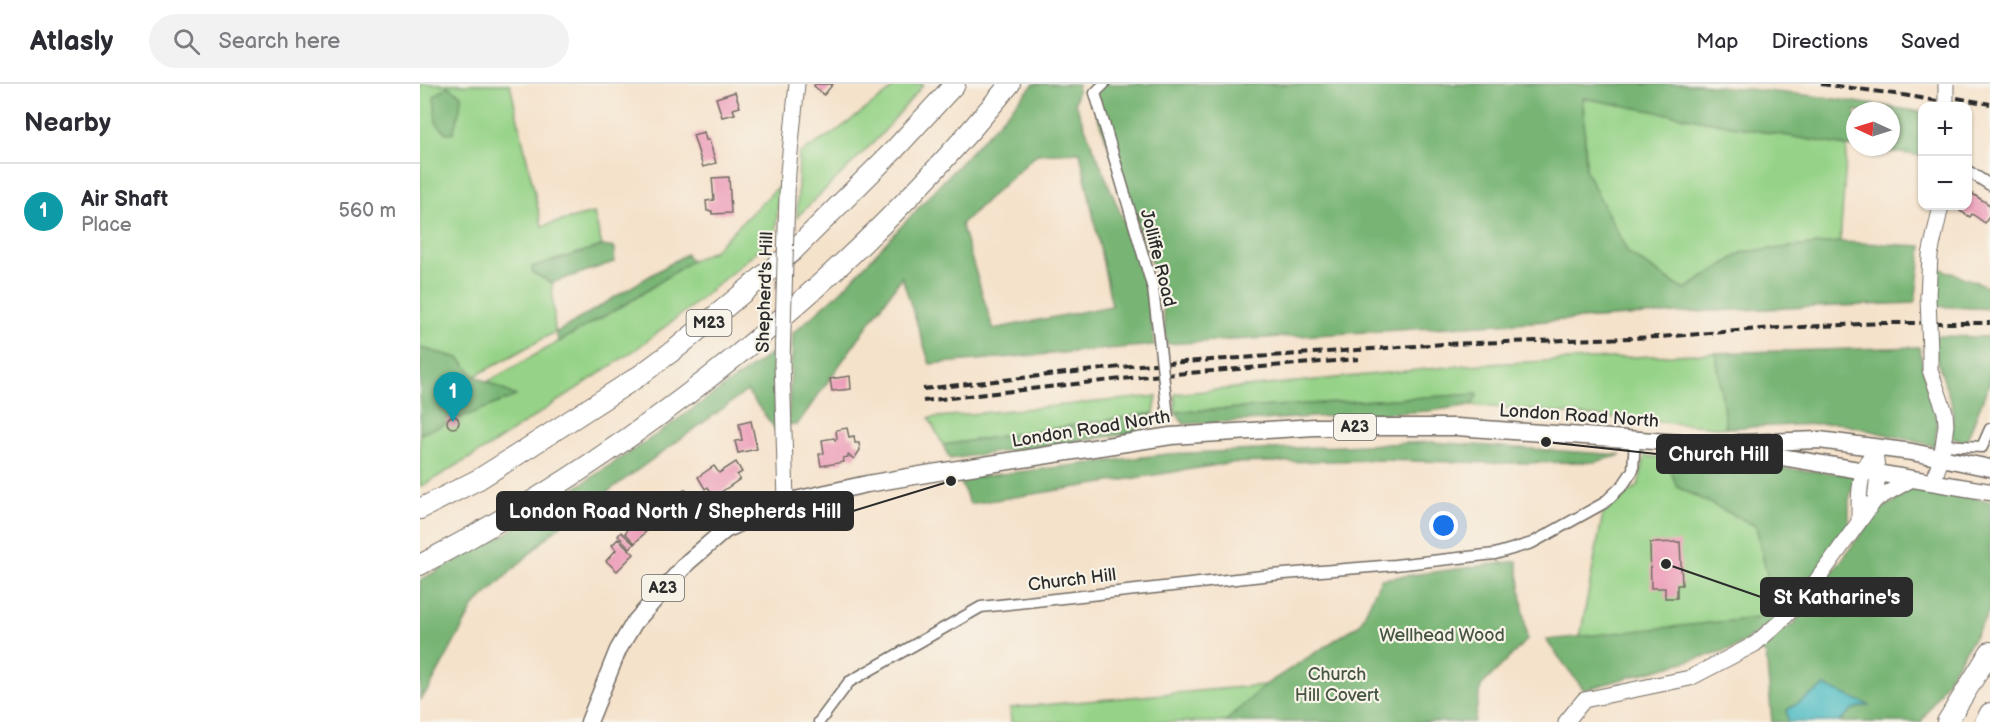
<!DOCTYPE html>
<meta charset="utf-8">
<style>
body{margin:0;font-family:"Balsamiq Sans",sans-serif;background:#f2f2f3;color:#2b2b33}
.controls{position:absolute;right:18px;top:18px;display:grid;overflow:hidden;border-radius:12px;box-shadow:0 2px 4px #0004}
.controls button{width:54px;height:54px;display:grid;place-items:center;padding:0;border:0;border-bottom:2px solid #e1e1e2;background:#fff;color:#2b2b33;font:30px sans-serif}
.compass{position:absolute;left:1426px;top:18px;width:54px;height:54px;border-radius:50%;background:#fff;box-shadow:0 2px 4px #0004;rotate:274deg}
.you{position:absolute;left:1024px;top:442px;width:21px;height:21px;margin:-15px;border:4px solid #fff;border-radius:50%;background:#1a73e8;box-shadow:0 0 0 9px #1a73e833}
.badge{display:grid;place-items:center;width:39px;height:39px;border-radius:50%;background:#d93025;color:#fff;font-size:20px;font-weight:700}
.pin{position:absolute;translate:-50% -50px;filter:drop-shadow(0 2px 3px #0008)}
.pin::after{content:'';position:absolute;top:32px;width:21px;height:18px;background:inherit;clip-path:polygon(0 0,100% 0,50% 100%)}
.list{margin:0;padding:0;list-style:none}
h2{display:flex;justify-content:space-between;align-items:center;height:78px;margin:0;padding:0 24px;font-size:26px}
h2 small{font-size:20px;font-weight:400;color:#7c7c81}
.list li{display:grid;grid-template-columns:39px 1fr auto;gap:18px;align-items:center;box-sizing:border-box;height:96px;padding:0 24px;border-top:2px solid #e1e1e2}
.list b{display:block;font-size:22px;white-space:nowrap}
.list p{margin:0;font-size:20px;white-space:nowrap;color:#7c7c81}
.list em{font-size:20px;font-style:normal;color:#7c7c81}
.icon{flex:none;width:33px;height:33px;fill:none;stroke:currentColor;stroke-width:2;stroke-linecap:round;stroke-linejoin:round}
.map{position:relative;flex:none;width:1570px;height:638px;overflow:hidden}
header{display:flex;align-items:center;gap:36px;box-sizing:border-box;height:84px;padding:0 30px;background:#fff;border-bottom:2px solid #e1e1e2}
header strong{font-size:28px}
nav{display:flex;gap:33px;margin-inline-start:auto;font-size:21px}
.search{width:420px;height:54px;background:#f2f2f3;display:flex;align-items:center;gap:15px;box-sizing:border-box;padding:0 21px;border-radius:33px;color:#7c7c81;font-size:22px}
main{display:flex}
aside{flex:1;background:#fff}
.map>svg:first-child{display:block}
.green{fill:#96d388;stroke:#607f5a;stroke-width:1.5}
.forest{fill:#78b574;stroke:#527050;stroke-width:1.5;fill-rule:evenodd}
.water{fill:#4dbbc3;stroke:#3c7377;stroke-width:1.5}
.building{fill:#ec98b6}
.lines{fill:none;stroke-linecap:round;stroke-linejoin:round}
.street-casing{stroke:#726b63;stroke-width:13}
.secondary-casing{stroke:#726b63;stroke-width:17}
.primary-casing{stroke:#726b63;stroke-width:19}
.highway-casing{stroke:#726b63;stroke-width:22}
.street{stroke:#fff;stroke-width:10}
.secondary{stroke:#fff;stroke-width:15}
.primary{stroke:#fff;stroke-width:16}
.highway{stroke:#fff;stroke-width:20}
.rail{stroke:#2b2b2b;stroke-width:4;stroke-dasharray:9 4.5;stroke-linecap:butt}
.street-bridge-casing{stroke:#726b63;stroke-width:13;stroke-linecap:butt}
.secondary-bridge-casing{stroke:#726b63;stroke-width:17;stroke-linecap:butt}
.street-bridge{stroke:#fff;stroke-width:10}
.secondary-bridge{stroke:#fff;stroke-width:15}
.labels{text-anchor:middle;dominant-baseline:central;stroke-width:4.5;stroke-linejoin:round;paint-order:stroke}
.shield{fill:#f7f3e8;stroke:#686764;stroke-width:1.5}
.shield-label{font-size:16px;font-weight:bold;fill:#2b2b2b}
.street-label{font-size:18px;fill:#2b2b2b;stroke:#f7f3e8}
.park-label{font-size:18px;fill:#465542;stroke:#f7f3e8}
.leader{fill:none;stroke:#2b2b2b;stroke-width:2}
.callout-dot{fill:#2b2b2b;stroke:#f7f3e8;stroke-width:2}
.callout{fill:#2b2b2b;stroke:#2b2b2b;stroke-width:2}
.callout-label{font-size:20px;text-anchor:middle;font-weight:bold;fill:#fff}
</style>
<header>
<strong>Atlasly</strong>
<div class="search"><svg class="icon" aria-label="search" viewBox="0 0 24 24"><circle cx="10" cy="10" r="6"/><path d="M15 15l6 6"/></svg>Search here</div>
<nav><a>Map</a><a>Directions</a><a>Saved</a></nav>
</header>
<main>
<aside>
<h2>Nearby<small></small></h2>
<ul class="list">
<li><span class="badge" style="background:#0f9aa8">1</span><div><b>Air Shaft</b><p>Place</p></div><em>560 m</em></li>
</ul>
</aside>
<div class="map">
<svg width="1570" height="638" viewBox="0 0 1570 638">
<rect width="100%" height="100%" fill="#f7f3e8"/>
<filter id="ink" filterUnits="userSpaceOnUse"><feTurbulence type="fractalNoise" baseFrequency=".0167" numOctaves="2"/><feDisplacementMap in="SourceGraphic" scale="12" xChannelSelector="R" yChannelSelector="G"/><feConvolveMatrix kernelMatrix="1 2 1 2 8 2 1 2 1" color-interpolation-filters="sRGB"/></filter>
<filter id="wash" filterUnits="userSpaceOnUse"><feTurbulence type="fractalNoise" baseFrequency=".008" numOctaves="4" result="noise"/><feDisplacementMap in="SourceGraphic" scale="24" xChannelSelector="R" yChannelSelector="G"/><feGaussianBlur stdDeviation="1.35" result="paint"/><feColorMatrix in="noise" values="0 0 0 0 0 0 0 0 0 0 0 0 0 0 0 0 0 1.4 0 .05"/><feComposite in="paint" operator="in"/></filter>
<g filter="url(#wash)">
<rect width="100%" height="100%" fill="#f5e2cb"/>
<!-- green -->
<path class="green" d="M0 0H90L122 142 174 129 182 162 112 183 113 189 132 199 135 248 55 292 39 274 0 264Z
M474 0H504L460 52 377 133 379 70 415 48 470 7Z
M1163 13 1339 47 1427 62 1420 158 1323 168 1264 206 1208 169 1166 87Z
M360 101 355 152 272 222 215 266 70 362 0 403V350L95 312 67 298 211 217 271 177 293 167Z
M1296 269 1306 344 1052 321 1057 310 755 328V310L1047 281Z
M737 312 734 329 523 361 509 334Z
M1225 372 1246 374 1257 403 1336 442 1357 533 1160 553 1183 429 1218 402Z
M845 601 808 638H591L590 624Z"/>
<!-- forest -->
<path class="forest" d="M614 0H658L655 19 706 143 728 205 734 261 510 280 482 193 377 341 368 340 373 249 421 207ZM660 68 692 222 573 245 541 140 617 70Z
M672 0H1280L1394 12 1502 28V72L1427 62 1339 47 1163 14 1166 87 1208 169 1264 206 1323 168 1420 158 1502 162 1495 219 1291 227 747 260 740 202 673 20 670 3ZM1435 27H1471V63H1435Z
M28 2 41 11 40 25 33 49H26L16 38 14 12Z
M182 162 195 164 194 178 132 199 113 189 112 183Z
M266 170 271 177 211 217 139 258 135 248 139 247Z
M1518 184 1570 203V225L1513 222Z
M1514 252 1570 253V297L1546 358 1532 353 1533 325 1514 266Z
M1499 263 1508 311 1517 335 1515 362 1418 339 1306 344 1296 269Z
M0 264 39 274 55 292 96 312 0 350Z
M352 269 356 346 327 307 136 445 54 522 10 603 0 616V496L86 450 233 353Z
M1058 310 1052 321 1009 327 764 340 755 328Z
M734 329 712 349 530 375 523 361Z
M1011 358 1201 371 1175 378 1076 379 958 376 810 379 550 420 539 395 748 370Z
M1246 374 1435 391 1429 416V439L1366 531 1314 564 1164 606 1126 556 1356 532 1336 442 1257 403Z
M1492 402 1570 417V527L1501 638H1419L1433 625 1448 621 1367 626 1368 638H1352L1346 569 1333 566 1374 540 1459 426 1476 417Z
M1097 477 1107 556 1061 602 1054 638H805L845 601 940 540 961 495Z"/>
<!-- water -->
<path class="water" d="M1405 602 1449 621 1433 625 1419 638H1368L1367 626Z"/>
<g id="blocks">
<!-- building -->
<path class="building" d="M395 0H413L404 11 394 2Z
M315 8 320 23 313 25 315 30 302 33 296 14Z
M284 48 286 56H289L296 79 283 83 273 51Z
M309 93 311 129 292 130V127H287L286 117 294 116 292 94Z
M1551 109 1570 121V130L1565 139 1552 130 1550 133 1540 127 1544 122H1548V116Z
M430 292 431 305 412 307 410 295Z
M27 338a6 6 0 1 1 12 0a6 6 0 1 1-12 0Z
M331 337 337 365 318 369 315 357 322 356 319 340Z
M427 344 429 353 434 352 435 359H439L440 366 434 375 428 371V373L423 374 424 378 401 382 399 370 404 369 402 356 414 354 415 356 417 355 416 346Z
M316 378 322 388 317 391 320 395 294 413 288 403 285 405 278 393 294 382 299 389Z
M265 405 276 417 254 437 243 425Z
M230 423 240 433 215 459 205 449Z
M201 448 214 460 210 464 198 452Z
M198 455 214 470 197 487 186 477 196 466 192 461Z
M1260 458 1262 501H1257V514H1245V504H1231L1230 459Z"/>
</g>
</g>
<g filter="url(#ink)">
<use href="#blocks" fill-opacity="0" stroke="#726b63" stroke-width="1.5"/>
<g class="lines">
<defs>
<path id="street" d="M684 0 675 9 733 205 738 246
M1548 87 1570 101
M1524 361 1562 363 1570 345
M399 638 429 598 561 523 852 491 975 481 1075 470 1112 459 1184 419 1203 401 1213 386 1215 355"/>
<path id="secondary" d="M367 111 368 88 377 0
M1508 213 1510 171 1521 122
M1510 268V286L1525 328 1526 341 1521 375 1513 398
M362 279 366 418
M1455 416 1492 395
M1439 438C1439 417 1438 396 1448 376
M1146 638 1164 616 1270 594 1335 560 1363 535 1389 507 1455 416 1458 390 1454 364"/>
<path id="primary" d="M1318 359 1399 356 1492 368 1570 384
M169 638 198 566 214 539 268 478 305 446 366 418 447 400 512 389 751 352 895 343H1037L1290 361 1570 408"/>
<path id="highway" d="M0 425 59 395 97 371 219 292 258 263 372 168 474 66 535 0
M0 481C226 362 428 197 590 0
M1527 638 1570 568
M1565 638 1570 629"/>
</defs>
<!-- street casing -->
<use href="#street" class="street-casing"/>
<!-- secondary casing -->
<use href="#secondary" class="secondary-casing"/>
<!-- primary casing -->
<use href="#primary" class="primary-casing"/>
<!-- highway casing -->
<use href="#highway" class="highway-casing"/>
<!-- street -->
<use href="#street" class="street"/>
<!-- secondary -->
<use href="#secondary" class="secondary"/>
<!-- primary -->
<use href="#primary" class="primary"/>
<!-- highway -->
<use href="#highway" class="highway"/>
<!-- rail -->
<path class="rail" d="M1401 0 1483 11 1546 22
M1537 14 1570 20
M503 305 719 281 1024 260 1241 253 1340 245 1463 239H1570
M503 317 719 293 939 275"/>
<defs>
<path id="street-bridge" d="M738 246 748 333"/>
<path id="secondary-bridge" d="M1526 22V0
M1508 213 1510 268
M362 279 367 111"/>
</defs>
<!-- street-bridge casing -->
<use href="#street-bridge" class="street-bridge-casing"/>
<!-- secondary-bridge casing -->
<use href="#secondary-bridge" class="secondary-bridge-casing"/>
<!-- street-bridge -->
<use href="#street-bridge" class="street-bridge"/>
<!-- secondary-bridge -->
<use href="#secondary-bridge" class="secondary-bridge"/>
</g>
</g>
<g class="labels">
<!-- shield labels -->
<g class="shield">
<rect x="266.5" y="226" width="45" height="26" rx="4.5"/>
<rect x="914" y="330" width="42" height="26" rx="4.5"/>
<rect x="222" y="491" width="42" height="26" rx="4.5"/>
</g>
<g class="shield-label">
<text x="289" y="239">M23</text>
<text x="935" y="343">A23</text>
<text x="243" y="504">A23</text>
</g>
<!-- street labels -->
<g class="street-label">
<text transform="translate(738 174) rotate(76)">Jolliffe Road</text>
<text transform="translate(345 208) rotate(-88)">Shepherd's Hill</text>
<text transform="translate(1159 332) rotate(4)">London Road North</text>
<text transform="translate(671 345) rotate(-9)">London Road North</text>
<text transform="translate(652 496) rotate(-7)">Church Hill</text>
</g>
<!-- park labels -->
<g class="park-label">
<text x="1022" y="551">Wellhead Wood</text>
<text x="917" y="590">Church<tspan x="917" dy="21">Hill Covert</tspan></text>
</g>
</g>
<!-- callouts -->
<path class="leader" d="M1126 358L1237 370M531 397L433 427M1246 480L1341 513"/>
<g class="callout-dot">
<circle cx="1126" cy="358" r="6"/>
<circle cx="531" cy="397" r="6"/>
<circle cx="1246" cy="480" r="6"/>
</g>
<g class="callout">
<rect x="1237" y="351" width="125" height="38" rx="6"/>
<rect x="77" y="408" width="356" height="38" rx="6"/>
<rect x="1341" y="494" width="151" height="38" rx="6"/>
</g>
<g class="callout-label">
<text x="1299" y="377">Church Hill</text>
<text x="255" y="434">London Road North / Shepherds Hill</text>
<text x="1417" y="520">St Katharine's</text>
</g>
</svg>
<div class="controls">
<button>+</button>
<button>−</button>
</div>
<svg class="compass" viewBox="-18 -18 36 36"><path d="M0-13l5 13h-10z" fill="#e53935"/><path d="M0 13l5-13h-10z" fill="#7c7c81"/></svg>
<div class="you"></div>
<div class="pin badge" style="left:33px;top:338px;background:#0f9aa8">1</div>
</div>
</main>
